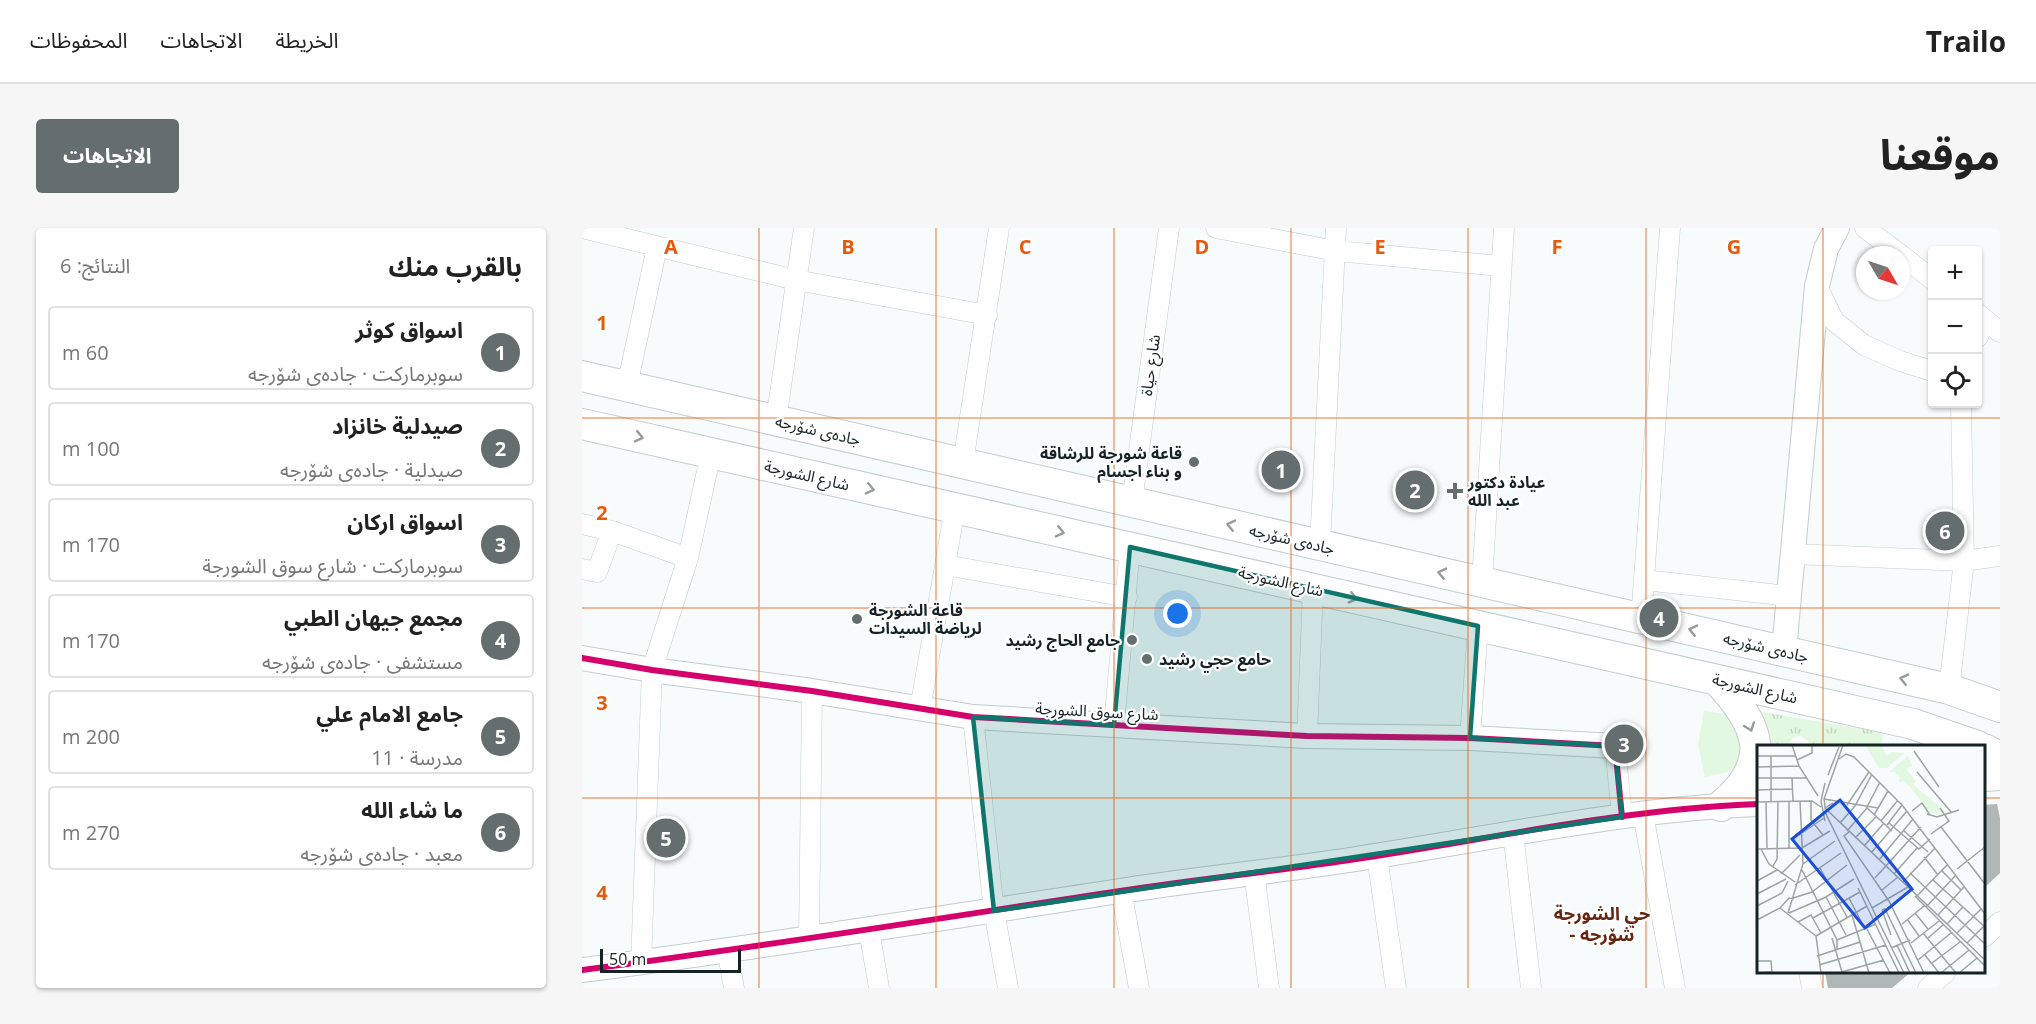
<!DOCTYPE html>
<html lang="ar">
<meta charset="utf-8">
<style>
body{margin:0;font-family:"Open Sans","Noto Sans Arabic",sans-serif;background:#f6f6f6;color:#222;direction:rtl}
.controls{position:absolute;right:18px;top:18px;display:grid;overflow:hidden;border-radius:6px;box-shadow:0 2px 4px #0004}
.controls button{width:54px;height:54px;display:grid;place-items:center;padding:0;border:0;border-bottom:2px solid #e0e0e0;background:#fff;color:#222;font:30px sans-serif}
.compass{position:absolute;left:1274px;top:18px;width:54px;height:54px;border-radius:50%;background:#fff;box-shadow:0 2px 4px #0004;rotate:129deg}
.scale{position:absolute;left:18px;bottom:15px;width:141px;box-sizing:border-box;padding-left:6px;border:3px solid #162223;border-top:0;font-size:16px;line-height:21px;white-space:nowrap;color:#162223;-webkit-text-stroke:4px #fff;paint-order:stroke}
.you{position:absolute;left:596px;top:386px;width:21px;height:21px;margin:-15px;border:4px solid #fff;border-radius:50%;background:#1a73e8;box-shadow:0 0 0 9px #1a73e833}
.badge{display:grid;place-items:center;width:39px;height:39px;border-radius:50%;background:#656e6f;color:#fff;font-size:20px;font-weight:700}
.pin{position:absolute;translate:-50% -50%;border:3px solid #fff;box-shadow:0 2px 6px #0006}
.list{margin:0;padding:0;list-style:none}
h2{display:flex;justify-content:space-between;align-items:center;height:78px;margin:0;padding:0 24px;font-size:26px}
h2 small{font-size:20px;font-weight:400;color:#767676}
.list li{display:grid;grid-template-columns:39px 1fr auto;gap:18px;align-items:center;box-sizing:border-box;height:84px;margin:0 12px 12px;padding:0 12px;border:2px solid #e0e0e0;border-radius:6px}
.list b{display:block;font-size:22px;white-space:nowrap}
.list p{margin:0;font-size:20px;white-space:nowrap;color:#767676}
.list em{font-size:20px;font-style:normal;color:#767676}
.icon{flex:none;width:33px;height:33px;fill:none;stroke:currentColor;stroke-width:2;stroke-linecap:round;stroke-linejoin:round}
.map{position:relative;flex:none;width:1418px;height:760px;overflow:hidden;direction:ltr;border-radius:6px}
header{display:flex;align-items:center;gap:36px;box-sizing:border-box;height:84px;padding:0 30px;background:#fff;border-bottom:2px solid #e0e0e0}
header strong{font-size:28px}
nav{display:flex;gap:33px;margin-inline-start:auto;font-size:21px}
.intro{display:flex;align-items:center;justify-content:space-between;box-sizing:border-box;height:144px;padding:0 36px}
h1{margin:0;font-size:42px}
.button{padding:15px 27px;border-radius:6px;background:#656e6f;color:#fff;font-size:21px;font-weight:700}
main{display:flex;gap:36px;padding:0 36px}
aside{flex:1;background:#fff;border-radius:6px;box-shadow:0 2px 4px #0004}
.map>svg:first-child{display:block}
.green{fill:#e3f8e0}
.park{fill:url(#park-tufts)}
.building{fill:#b1b7b6}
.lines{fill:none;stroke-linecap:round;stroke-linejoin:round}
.minor-casing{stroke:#c4cccd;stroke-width:21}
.tertiary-casing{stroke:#c4cccd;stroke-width:26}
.primary-casing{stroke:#c4cccd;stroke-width:32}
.minor{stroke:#fefeff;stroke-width:20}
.tertiary{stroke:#fefeff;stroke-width:24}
.primary{stroke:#fefeff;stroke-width:30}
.cycleway-casing{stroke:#fff;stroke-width:10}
.cycleway{stroke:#d6006c;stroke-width:6}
.oneway{stroke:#969b9c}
.marked{fill:#0f766e;fill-opacity:0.2;stroke:#0f766e;stroke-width:4.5;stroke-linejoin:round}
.grid{fill:none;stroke:#e8590c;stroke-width:1.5;stroke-opacity:0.55}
.poi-dot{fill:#656e6f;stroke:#fff;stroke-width:2}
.labels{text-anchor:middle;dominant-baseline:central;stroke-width:4.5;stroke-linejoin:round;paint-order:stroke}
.street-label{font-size:16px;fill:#162223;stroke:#fff}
.poi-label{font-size:16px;font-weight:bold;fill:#162223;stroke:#fff;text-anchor:start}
.neighbourhood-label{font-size:18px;font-weight:bold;fill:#662510;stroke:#fff}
.inset-road{fill:none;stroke:#9da4a5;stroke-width:1.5}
.view{fill:#1d4ed8;fill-opacity:0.15;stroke:#1d4ed8;stroke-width:3}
.inset-edge{fill:none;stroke:#162223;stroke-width:3}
.grid-label{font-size:20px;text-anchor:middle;font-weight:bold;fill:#e8590c;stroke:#fff;stroke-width:4.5;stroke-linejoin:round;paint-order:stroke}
</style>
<header>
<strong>Trailo</strong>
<nav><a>الخريطة</a><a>الاتجاهات</a><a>المحفوظات</a></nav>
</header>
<div class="intro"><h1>موقعنا</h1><a class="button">الاتجاهات</a></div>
<main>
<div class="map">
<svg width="1418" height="760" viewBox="0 0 1418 760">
<defs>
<pattern id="park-tufts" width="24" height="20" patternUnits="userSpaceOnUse" patternTransform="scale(1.5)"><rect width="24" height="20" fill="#e3f8e0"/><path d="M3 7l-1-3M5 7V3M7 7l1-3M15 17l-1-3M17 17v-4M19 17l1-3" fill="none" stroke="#c2d4c0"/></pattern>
</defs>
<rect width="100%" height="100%" fill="#f7fbfc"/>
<!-- green -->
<path class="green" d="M1122 483 1151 487 1163 516C1152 545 1152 543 1123 549L1116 517Z"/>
<!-- park -->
<path class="park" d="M1180 484 1299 504 1301 506 1299 518H1227L1226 513 1219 508 1210 510 1206 518H1189L1188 507 1178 487Z"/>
<!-- building -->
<path class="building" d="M1415 576 1418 590V645L1401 661V577Z
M1243 744H1329L1310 760H1246Z"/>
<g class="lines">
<defs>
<path id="minor" d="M0 0 214 52 405 87
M634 0 754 23 919 38
M1283 0 1319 27
M1319 27 1350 51
M1235 58 1252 93 1282 117 1318 133 1350 143
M1396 86 1418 104
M1396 109 1403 92
M45 158 75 19
M194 193 222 0
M381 235 417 0
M550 274 587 0
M0 296 30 303 106 330
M738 317 754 0
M1211 326 1382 333 1418 328
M363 337 545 369
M0 341 15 344 30 303
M1062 352 1207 368
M900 354 922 0
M1059 391 1088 0
M1367 461 1382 333 1379 176
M338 481 373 280
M391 489 412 683 426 760
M532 497 548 319
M725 508 731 361
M888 510 896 398
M1033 518 1040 589
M1061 586 1093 760
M931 605 949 760
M795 628 814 760
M672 644 687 760
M539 662 557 760
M287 702 297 760
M1402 709 1418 694
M227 711 230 463
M145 721 152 760
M59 735 70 442 106 330 129 225
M1227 744 1230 760
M1346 760 1364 744"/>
<path id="tertiary" d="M1202 423 1235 58 1244 21 1255 0
M0 430 70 442 230 463 391 489 725 508 888 510 1033 518
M1402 551 1418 550
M0 742C180 719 359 690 538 663 616 651 696 643 774 631 908 611 1041 581 1176 576"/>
<path id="primary" d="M0 148 1367 461 1418 479
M0 196 1331 496 1395 518
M1135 452C1177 497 1193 533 1139 578
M1402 521 1418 529"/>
</defs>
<!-- minor casing -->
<use href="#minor" class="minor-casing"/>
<!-- tertiary casing -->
<use href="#tertiary" class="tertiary-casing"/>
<!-- primary casing -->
<use href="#primary" class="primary-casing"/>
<!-- minor -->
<use href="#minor" class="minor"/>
<!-- tertiary -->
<use href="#tertiary" class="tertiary"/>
<!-- primary -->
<use href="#primary" class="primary"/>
<defs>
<path id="cycleway" d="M0 430 70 442 230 463 391 489 725 508 888 510 1033 518 1040 589
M0 742C180 719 359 690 538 663 616 651 696 643 774 631 908 611 1041 581 1176 576"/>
</defs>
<!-- cycleway casing -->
<use href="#cycleway" class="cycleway-casing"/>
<!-- cycleway -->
<use href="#cycleway" class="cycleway"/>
</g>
<!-- one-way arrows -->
<defs><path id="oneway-chevron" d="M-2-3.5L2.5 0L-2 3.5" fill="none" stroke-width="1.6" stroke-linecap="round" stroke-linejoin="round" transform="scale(1.5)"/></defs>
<g class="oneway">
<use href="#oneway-chevron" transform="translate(57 209) rotate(13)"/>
<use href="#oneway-chevron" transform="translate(288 261) rotate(13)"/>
<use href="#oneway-chevron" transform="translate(649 297) rotate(-167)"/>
<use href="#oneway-chevron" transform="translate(478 304) rotate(13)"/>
<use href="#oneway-chevron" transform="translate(860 345) rotate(-167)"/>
<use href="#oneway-chevron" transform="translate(771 370) rotate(13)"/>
<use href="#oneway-chevron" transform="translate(1111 402) rotate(-167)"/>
<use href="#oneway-chevron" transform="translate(1322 451) rotate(-167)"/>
<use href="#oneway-chevron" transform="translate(1168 499) rotate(70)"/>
</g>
<!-- marked area -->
<path class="marked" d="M548 319 896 398 888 510 1033 518 1040 589 412 683 391 489 532 497Z"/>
<!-- grid -->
<path class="grid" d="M177 0V760M354 0V760M532 0V760M709 0V760M886 0V760M1064 0V760M1241 0V518M0 190H1418M0 380H1418M0 570H1176M1402 570H1418M1241 744V760"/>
<!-- markers -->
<g class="poi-dot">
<circle cx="612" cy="234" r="6"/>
<path d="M870 254h6v6h6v6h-6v6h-6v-6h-6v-6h6z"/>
<circle cx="275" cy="391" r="6"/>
<circle cx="550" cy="412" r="6"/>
<circle cx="565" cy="431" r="6"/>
</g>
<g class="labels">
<!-- street labels -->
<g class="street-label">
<text transform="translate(568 137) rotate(-82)">شارع حياة</text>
<text transform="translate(236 202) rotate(13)">جادەی شۆرجە</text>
<text transform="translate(225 247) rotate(13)">شارع الشورجة</text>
<text transform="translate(710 311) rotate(13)">جادەی شۆرجە</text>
<text transform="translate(699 353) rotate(13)">شارع الشورجة</text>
<text transform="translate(1184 419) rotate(13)">جادەی شۆرجە</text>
<text transform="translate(1173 460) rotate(13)">شارع الشورجة</text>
<text transform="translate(515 483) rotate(3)">شارع سوق الشورجة</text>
</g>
<!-- poi labels -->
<g class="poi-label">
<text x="600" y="225" text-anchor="end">قاعة شورجة للرشاقة<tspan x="600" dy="18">و بناء اجسام</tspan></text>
<text x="886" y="254">عيادة دكتور<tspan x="886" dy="18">عبد الله</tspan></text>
<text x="287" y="382">قاعة الشورجة<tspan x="287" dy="18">لرياضة السيدات</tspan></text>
<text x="538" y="412" text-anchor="end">جامع الحاج رشيد</text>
<text x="577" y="431">حامع حجي رشيد</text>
</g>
<!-- neighbourhood labels -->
<g class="neighbourhood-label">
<text x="1020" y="685">حي الشورجة<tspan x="1020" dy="21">- شۆرجە</tspan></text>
</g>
</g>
<!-- overview -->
<g transform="translate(1175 517)">
<rect width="228" height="228" fill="#f7fbfc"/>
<path d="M108 0H128L125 3 130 11 135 7 147 8 130 23H122ZM151 11 155 21 149 24 159 36 156 40 181 60 185 69 172 67 154 43 147 36 142 37 143 32 137 27H132Z" fill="#e3f8e0"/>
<path class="inset-road" d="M35 0 42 21 61 51M86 0 67 54 69 69 147 228M157 6 182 42M0 11H38M82 14 89 9 97 12 145 60 228 169M40 15 55 8V0M0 22 42 21M160 27 195 68M71 30 82 2M0 33H49M35 33 36 56M0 45 36 44M67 54 121 63M14 56V11M32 56V104M54 56V75L66 90M0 57 55 56 64 62M9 57 10 104M76 58 68 63 228 215M90 60 112 27M109 62 135 86M110 62 123 37M155 66 165 58 173 70M170 69 180 72 202 65M117 70 131 46M68 76 64 56 68 38M124 76 141 55M83 78 98 61 115 29M132 78 162 104 173 94M130 80 145 60M184 82 228 139M90 86 110 63M147 86 171 107M92 87 87 91 132 156 167 228M174 89 192 76 183 63M42 90 67 73M98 93 119 72M107 101 127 78M0 104 45 103 73 86M4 104 12 119 38 137M114 108 150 66M167 112 181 130M122 115 156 74M46 119 78 96M16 121 20 114 21 56M63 123 90 172M200 124 228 102M45 125 80 195V204M185 126 204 145M153 128 228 199M24 129 43 110M137 129 160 103M118 133 164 82M176 135 228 182M0 136 20 125M146 137 178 103M38 140 84 108M101 143 142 228M125 145 141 132M0 149 29 134M158 151 228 221M69 152 89 190M159 152 191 119M36 153 55 147 90 120M92 153 108 184M0 161 25 148 31 136M169 162 199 130M23 163 59 191M115 163 151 142M125 165 128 164 159 228M125 165 134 190M31 168 46 119 43 56M32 168 69 152 97 134M158 168 171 184M95 170 112 228M181 170 207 142M56 173 103 147M150 174 162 191M0 175 23 163 32 153 37 154M41 177 54 170 64 188M145 179 167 161M190 179 206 162M110 184 133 228M166 188 199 228M200 188 224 164M59 191 110 161M59 191 64 228M75 193 85 227M171 193 186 180M80 195 119 179M154 198 182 176M210 198 227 181M140 200 153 228M134 203 153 195M168 210 182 228M60 211 103 197M161 215 194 188M0 216H14L15 227 4 228M175 218 203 197M62 220 129 200M81 228 127 215M184 228 212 205M202 228 220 213"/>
<path class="view" d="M83 55 155 144 108 183 35 94Z"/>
<rect width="228" height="228" class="inset-edge"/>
</g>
<g class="grid-label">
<text x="89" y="26">A</text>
<text x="266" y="26">B</text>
<text x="443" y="26">C</text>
<text x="620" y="26">D</text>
<text x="798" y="26">E</text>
<text x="975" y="26">F</text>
<text x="1152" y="26">G</text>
<text x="20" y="102">1</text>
<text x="20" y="292">2</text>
<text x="20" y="482">3</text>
<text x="20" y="672">4</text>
</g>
</svg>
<div class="controls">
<button>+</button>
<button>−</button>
<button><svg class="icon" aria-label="locate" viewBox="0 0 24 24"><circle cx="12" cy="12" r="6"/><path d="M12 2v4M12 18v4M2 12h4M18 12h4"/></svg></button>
</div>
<svg class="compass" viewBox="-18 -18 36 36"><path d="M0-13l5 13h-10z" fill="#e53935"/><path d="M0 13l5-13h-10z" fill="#767676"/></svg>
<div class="scale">50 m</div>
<div class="you"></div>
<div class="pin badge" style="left:699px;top:242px">1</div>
<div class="pin badge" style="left:833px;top:262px">2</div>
<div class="pin badge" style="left:1042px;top:516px">3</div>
<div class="pin badge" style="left:1077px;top:390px">4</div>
<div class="pin badge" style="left:84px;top:610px">5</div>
<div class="pin badge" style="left:1363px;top:303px">6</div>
</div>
<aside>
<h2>بالقرب منك<small>النتائج: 6</small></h2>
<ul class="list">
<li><span class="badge">1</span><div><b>اسواق كوثر</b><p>سوبرماركت · جادەی شۆرجە</p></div><em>60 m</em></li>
<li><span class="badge">2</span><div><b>صيدلية خانزاد</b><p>صيدلية · جادەی شۆرجە</p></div><em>100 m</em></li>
<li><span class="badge">3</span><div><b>اسواق اركان</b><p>سوبرماركت · شارع سوق الشورجة</p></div><em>170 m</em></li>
<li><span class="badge">4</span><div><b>مجمع جيهان الطبي</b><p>مستشفى · جادەی شۆرجە</p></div><em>170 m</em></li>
<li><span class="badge">5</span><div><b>جامع الامام علي</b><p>مدرسة · 11</p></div><em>200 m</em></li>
<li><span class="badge">6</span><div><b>ما شاء الله</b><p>معبد · جادەی شۆرجە</p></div><em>270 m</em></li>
</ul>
</aside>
</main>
